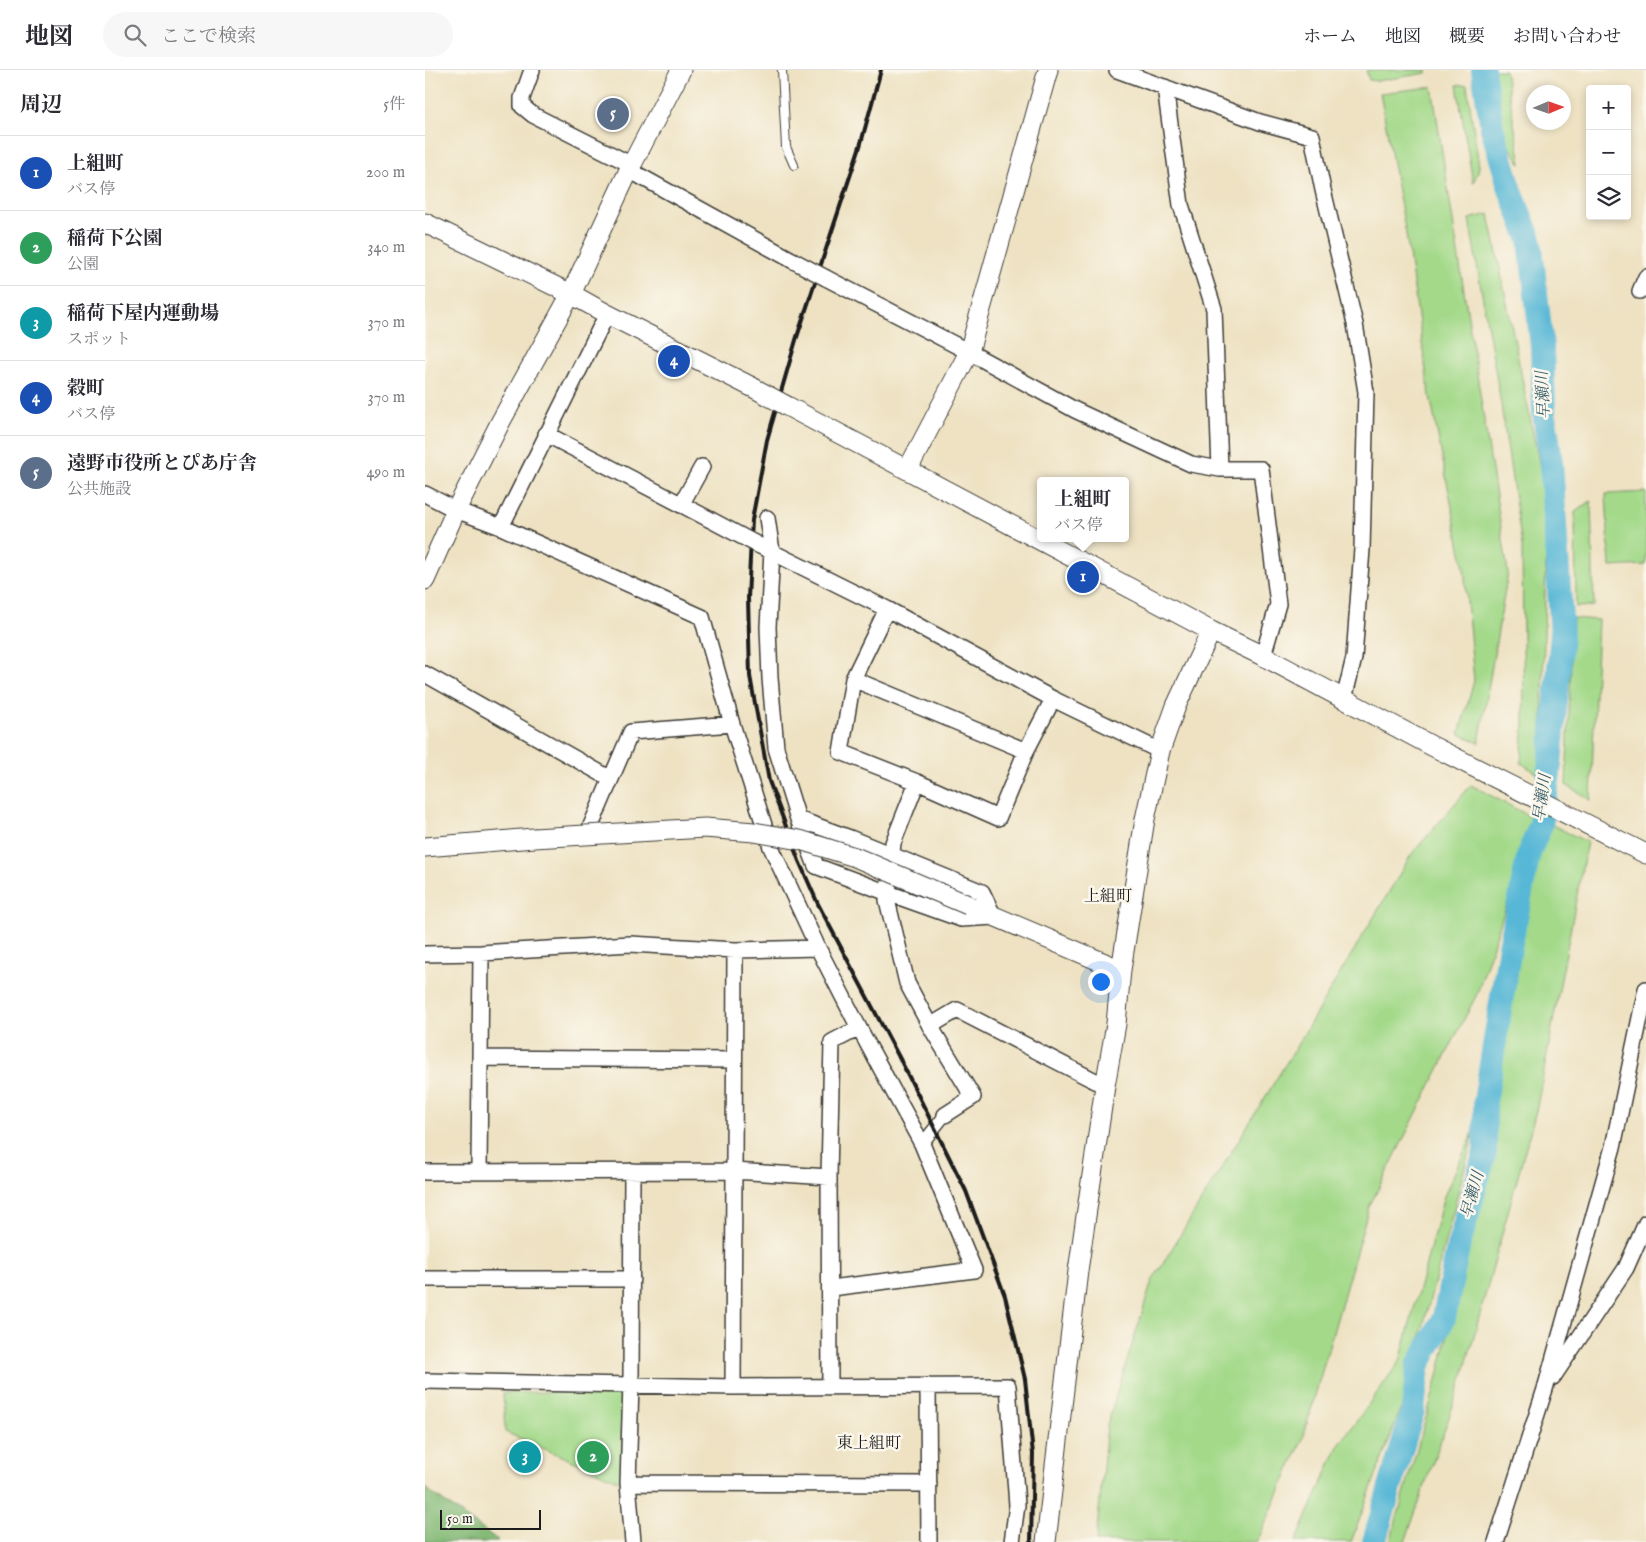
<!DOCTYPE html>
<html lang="ja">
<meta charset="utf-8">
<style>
body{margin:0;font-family:"IM FELL English","Noto Serif JP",serif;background:#f7f7f7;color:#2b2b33}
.controls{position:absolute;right:15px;top:15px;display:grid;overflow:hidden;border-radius:5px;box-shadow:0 2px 8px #0003}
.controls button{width:45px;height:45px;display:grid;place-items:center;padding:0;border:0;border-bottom:1px solid #e1e1e2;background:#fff;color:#2b2b33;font:25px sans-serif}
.compass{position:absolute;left:1101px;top:15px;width:45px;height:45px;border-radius:50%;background:#fff;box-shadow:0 2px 8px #0003;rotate:88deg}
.scale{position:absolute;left:15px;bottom:12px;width:101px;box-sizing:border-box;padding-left:5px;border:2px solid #1c1c1c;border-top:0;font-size:14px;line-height:18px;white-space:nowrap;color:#1c1c1c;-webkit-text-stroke:4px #fbf7ec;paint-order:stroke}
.you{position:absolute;left:675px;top:911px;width:18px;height:18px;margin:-12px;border:4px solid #fff;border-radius:50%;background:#1a73e8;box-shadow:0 0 0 8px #1a73e833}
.badge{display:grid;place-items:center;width:32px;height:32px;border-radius:50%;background:#d1495b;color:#fff;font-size:16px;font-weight:700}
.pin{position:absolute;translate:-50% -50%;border:2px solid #fff;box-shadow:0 1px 5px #0006}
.popup{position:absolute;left:612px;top:407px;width:92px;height:65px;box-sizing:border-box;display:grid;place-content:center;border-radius:5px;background:#fff;filter:drop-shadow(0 1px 4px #0005);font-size:16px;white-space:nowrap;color:#7c7c81}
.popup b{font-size:19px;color:#2b2b33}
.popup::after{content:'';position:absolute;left:50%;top:100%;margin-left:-10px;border:10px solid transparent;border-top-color:#fff}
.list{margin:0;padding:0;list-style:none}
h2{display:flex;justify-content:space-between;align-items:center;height:65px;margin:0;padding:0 20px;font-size:21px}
h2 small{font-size:16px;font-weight:400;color:#7c7c81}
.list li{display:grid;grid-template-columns:32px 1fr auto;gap:15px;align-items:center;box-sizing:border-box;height:75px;padding:0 20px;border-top:1px solid #e1e1e2}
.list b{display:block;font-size:19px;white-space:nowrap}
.list p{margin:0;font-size:16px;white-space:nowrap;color:#7c7c81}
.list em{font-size:16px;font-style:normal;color:#7c7c81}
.icon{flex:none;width:28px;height:28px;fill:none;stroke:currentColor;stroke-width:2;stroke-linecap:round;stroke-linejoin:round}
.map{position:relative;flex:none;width:1221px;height:1472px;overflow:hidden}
header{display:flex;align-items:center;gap:30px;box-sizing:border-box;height:70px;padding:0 25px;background:#fff;border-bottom:1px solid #e1e1e2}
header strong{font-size:24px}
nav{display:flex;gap:28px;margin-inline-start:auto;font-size:18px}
.search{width:350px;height:45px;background:#f7f7f7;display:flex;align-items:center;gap:12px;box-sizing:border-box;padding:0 18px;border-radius:28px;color:#7c7c81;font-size:19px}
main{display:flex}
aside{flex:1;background:#fff}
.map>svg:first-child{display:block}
.green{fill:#a3d989;stroke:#607a52}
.forest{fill:#82b975;stroke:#4f6a48}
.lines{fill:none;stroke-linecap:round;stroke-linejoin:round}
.river{stroke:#57b7d6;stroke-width:24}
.service-casing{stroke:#3c3a35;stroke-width:10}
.pedestrian-casing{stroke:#3c3a35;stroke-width:14}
.minor-casing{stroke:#3c3a35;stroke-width:18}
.tertiary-casing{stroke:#3c3a35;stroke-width:21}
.service{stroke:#fff;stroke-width:8}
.pedestrian{stroke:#fff;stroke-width:11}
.minor{stroke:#fff;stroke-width:15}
.tertiary{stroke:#fff;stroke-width:19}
.rail{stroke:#1c1c1c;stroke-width:4}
.minor-bridge-casing{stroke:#3c3a35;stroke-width:18;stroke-linecap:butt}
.tertiary-bridge-casing{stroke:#3c3a35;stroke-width:21;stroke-linecap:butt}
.minor-bridge{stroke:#fff;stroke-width:15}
.tertiary-bridge{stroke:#fff;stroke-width:19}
.labels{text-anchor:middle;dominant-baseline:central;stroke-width:5;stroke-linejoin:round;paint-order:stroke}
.water-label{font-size:16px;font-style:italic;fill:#345a66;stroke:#fbf7ec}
.neighbourhood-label{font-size:16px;fill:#1c1c1c;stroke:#fbf7ec}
</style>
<header>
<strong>地図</strong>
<div class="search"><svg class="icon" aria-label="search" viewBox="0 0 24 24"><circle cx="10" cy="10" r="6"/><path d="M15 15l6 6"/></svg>ここで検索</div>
<nav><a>ホーム</a><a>地図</a><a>概要</a><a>お問い合わせ</a></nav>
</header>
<main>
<aside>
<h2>周辺<small>5件</small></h2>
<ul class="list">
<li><span class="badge" style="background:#1a4fb4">1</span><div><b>上組町</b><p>バス停</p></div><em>200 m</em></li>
<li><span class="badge" style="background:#2e9e5b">2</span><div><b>稲荷下公園</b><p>公園</p></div><em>340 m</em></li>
<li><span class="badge" style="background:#0f9aa8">3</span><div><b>稲荷下屋内運動場</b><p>スポット</p></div><em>370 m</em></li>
<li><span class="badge" style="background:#1a4fb4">4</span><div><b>穀町</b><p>バス停</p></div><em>370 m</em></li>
<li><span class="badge" style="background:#5c6f8a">5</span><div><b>遠野市役所とぴあ庁舎</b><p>公共施設</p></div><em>490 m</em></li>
</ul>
</aside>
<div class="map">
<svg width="1221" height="1472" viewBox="0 0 1221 1472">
<rect width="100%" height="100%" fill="#fbf7ec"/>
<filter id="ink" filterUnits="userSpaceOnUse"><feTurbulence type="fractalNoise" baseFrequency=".02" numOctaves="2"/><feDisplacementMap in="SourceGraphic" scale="10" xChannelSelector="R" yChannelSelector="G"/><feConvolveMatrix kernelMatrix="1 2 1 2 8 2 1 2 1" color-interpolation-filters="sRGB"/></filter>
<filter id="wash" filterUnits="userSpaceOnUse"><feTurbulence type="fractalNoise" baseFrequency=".0096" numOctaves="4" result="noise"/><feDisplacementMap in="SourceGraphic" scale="20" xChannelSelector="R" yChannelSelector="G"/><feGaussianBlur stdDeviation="1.12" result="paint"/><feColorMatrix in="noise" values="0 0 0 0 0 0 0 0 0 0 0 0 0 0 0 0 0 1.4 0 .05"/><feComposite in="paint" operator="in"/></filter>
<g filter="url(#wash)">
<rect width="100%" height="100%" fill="#eee2c3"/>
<!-- green -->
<path class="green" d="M941 0H1002V3L952 11 944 10Z
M1066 0H1080L1096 94 1079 68 1072 51Z
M1032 15H1042L1054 96 1053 102 1048 113Z
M1007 17 1083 502 1054 673 1034 664 1049 611 1039 498 1004 321 981 164 955 23Z
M1064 144 1122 432 1116 706 1096 693 1099 651 1097 476 1075 328 1044 149Z
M1221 422V495L1185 497 1181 424Z
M1166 431 1169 536 1151 537 1150 442Z
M1148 548 1173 550 1166 730 1141 715Z
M1046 715 1110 749 1052 924 944 1137 877 1371 832 1472H671L682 1355 727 1211 868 982 986 785Z
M1121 752 1162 772 1112 1037 1036 1313 980 1472H965L1012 1310 1037 1205 1064 1082 1091 879Z
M1050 1058 978 1333 926 1472H871L912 1378 975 1291 1019 1126Z
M199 1320 197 1412 80 1362 78 1323Z"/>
<!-- forest -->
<path class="forest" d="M0 1418 70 1468 73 1472H0Z"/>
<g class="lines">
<!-- river -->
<path class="river" d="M949 1472 988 1340 993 1296 1019 1248 1033 1178 1060 1082V1032L1085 877 1104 783 1116 754 1124 704 1137 565 1126 392 1119 342 1117 277 1105 170 1086 122 1067 58 1058 0"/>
</g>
</g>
<g filter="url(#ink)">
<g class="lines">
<defs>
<path id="service" d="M357 0 361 77 369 95"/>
<path id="pedestrian" d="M497 1074 520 1045"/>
<path id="minor" d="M107 0 97 28V36L108 45 207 95
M692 0 835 52 887 66 898 120 930 254 941 322 937 479 929 588 919 629
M740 17 756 135 789 239 795 399
M204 100 367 190
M401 208 544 282 650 340 766 394 795 399H836L853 534 838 586
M1215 221 1221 207
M121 364 284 449
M0 424 31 440 76 457 277 547 307 654 346 777 393 878 434 958 497 1074 549 1200 406 1218
M256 435 277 397
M342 448 347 481 343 557 345 608 351 678 373 749
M76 457 182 244
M333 475 462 539 628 629 735 681
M462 539 428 609 416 682 492 712 573 748 601 681 628 629
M0 604 186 709
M428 609 601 681
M492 712 468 773 462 830 482 913 505 956
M162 765 206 662 307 654
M568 845 557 822 425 768 373 749 391 796 463 823 536 849 569 847
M0 884 56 883 205 874 310 880 393 878
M56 988 309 990
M520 1045 548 1027 505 956 532 940 680 1016
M54 1101 56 883
M207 1101 206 1314 203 1413 208 1472
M0 1102 308 1101 404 1107
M0 1209H207
M1128 1307 1201 1198 1221 1153
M0 1311 308 1317 583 1316 592 1435 587 1472
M503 1316 504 1472
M308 1317 310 880
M405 1317 404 1107 407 972 434 958
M203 1413 504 1414
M1071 1472 1120 1319 1188 1077 1221 919"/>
<path id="tertiary" d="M0 153 146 224 182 244 327 317
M362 336 786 561 838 586 1007 676 1221 784
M483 399 544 282 623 0
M0 510 31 440 76 351 146 224 204 100 256 0
M0 777 109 768
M543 835 696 900
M621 1472 653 1201 680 1016 691 954 696 900 720 749 735 681 751 636 786 561"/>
</defs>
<!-- service casing -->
<use href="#service" class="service-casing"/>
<!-- pedestrian casing -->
<use href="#pedestrian" class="pedestrian-casing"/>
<!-- minor casing -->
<use href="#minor" class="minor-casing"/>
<!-- tertiary casing -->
<use href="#tertiary" class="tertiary-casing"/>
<!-- service -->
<use href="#service" class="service"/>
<!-- pedestrian -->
<use href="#pedestrian" class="pedestrian"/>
<!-- minor -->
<use href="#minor" class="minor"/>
<!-- tertiary -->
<use href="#tertiary" class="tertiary"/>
<!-- rail -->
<path class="rail" d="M456 0 436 73 371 270 342 370 327 450 323 528 325 606 344 711 374 791 393 834 476 991 541 1121 580 1226 600 1309 608 1384 606 1472"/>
<defs>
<path id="minor-bridge" d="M367 190 401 208
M284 449 333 475"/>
<path id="tertiary-bridge" d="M327 317 362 336
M109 768 280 758 329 762 375 770 430 787 543 835"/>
</defs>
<!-- minor-bridge casing -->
<use href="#minor-bridge" class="minor-bridge-casing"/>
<!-- tertiary-bridge casing -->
<use href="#tertiary-bridge" class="tertiary-bridge-casing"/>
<!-- minor-bridge -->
<use href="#minor-bridge" class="minor-bridge"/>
<!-- tertiary-bridge -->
<use href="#tertiary-bridge" class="tertiary-bridge"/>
</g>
</g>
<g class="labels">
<!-- water labels -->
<g class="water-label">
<text transform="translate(1119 325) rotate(-93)">早瀬川</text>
<text transform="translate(1118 728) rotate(-82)">早瀬川</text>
<text transform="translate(1048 1125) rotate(-74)">早瀬川</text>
</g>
<!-- neighbourhood labels -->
<g class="neighbourhood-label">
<text x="683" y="827">上組町</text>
<text x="444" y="1374">東上組町</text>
</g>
</g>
</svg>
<div class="controls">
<button>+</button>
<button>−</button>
<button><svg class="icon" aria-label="layers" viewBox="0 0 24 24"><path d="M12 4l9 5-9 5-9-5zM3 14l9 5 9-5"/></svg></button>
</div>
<svg class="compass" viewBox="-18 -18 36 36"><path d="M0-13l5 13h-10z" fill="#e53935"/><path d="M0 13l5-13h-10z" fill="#7c7c81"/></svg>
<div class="scale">50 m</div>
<div class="you"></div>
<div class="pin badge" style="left:658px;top:507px;background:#1a4fb4">1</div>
<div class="popup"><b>上組町</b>バス停</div>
<div class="pin badge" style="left:168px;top:1387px;background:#2e9e5b">2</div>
<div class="pin badge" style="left:100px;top:1387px;background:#0f9aa8">3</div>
<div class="pin badge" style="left:249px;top:291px;background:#1a4fb4">4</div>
<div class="pin badge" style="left:188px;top:44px;background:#5c6f8a">5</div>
</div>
</main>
